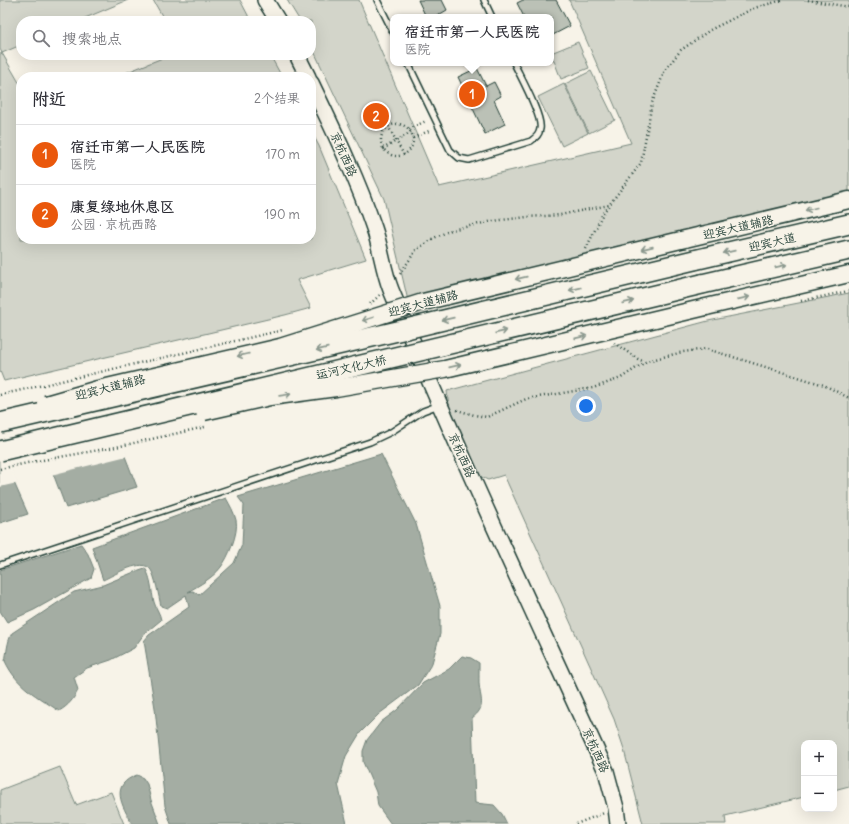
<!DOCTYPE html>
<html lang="zh">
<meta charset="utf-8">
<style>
body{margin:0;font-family:Delius,"LXGW WenKai TC",sans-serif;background:#f2f2f3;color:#2b2b33}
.controls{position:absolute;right:12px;bottom:12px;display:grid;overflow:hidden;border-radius:8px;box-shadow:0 4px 16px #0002}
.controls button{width:36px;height:36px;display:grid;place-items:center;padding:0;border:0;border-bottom:1px solid #e1e1e2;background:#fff;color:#2b2b33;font:20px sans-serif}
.you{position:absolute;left:586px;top:406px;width:14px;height:14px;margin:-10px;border:3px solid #fff;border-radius:50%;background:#1a73e8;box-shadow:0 0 0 6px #1a73e833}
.badge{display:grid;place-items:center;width:26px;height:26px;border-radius:50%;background:#ea580c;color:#fff;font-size:13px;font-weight:700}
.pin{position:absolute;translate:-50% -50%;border:2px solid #fff;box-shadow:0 1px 4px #0006}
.popup{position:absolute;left:390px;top:14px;width:164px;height:52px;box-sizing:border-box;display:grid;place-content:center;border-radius:8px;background:#fff;filter:drop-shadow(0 1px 3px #0005);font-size:13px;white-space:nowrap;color:#7c7c81}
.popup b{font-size:15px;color:#2b2b33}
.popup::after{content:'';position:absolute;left:50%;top:100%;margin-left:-8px;border:8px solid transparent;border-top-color:#fff}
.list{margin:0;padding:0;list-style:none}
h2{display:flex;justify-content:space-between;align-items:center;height:52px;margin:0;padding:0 16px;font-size:17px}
h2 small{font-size:13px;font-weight:400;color:#7c7c81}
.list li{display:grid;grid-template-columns:26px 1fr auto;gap:12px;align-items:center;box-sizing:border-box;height:60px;padding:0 16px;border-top:1px solid #e1e1e2}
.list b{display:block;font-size:15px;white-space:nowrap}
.list p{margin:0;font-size:13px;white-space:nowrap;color:#7c7c81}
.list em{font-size:13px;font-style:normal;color:#7c7c81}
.icon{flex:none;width:22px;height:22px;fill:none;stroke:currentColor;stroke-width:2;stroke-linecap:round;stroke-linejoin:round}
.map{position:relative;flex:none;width:849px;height:824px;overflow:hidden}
.search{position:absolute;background:#fff;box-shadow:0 4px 16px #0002;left:16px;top:16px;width:300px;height:44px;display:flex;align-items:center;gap:10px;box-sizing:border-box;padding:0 14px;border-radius:16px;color:#7c7c81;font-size:15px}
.panel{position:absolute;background:#fff;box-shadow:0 4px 16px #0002;left:16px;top:72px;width:300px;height:172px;border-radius:16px}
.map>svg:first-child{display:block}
.green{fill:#d3d5ca;stroke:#79897f}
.water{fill:#a4ada3;stroke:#6f8077}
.pier{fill:#f7f3e8}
.building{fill:#bbc1b6;stroke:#1f3d34}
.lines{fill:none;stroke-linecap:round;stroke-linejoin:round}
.lane-casing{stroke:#1f3d34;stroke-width:8}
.secondary-casing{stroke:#1f3d34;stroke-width:18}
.primary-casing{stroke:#1f3d34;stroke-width:19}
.highway-casing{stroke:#1f3d34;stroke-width:22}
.path{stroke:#1f3d34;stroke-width:2.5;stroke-dasharray:1 3;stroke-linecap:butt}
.lane{stroke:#f7f3e8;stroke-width:5}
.secondary{stroke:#f7f3e8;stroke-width:15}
.primary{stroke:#f7f3e8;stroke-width:16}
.highway{stroke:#f7f3e8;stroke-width:19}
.primary-bridge-casing{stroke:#1f3d34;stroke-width:19;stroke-linecap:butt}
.highway-bridge-casing{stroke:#1f3d34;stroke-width:22;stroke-linecap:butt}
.path-bridge{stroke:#1f3d34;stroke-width:2.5;stroke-dasharray:1 3;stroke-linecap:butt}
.primary-bridge{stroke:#f7f3e8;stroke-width:16}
.highway-bridge{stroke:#f7f3e8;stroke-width:19}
.oneway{stroke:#8b988e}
.labels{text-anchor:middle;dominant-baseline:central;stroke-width:3;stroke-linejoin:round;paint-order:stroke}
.street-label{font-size:12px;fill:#1f3d34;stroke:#f7f3e8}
</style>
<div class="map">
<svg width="849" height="824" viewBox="0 0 849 824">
<rect width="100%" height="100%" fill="#f7f3e8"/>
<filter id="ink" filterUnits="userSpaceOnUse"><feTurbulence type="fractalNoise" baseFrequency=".025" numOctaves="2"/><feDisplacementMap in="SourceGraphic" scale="8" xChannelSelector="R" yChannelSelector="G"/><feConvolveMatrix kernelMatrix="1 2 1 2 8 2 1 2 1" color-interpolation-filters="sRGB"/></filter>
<g filter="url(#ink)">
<!-- green -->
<path class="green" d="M0 0H128L78 21H21V45L2 53 21 86V239H311V131L319 146 366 259 297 280 311 308 285 315 4 381 0 371V54L2 53 0 49Z
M153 0H240L251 21H165Z
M287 0H359L439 187 631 143 569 0H849V203L409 305 384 199 311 45V21H300Z
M578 42 589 68 561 79 551 53Z
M170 55H270L282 77H115Z
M591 71 615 120 589 133 565 84Z
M564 84 588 133 562 146 538 97Z
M849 293V786L834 790V743H804V797L725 816 726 824H643L623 746 614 719 504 475 488 480 479 476C467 449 449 420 447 391L708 321Z
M60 767 76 805 111 792 124 824H0V790Z"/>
<!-- water -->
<path class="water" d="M34 423 123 451 137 487 66 508Z
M0 451 28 514 0 523Z
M381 454 416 524 440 606V634L432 663 418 685 379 714 360 733 346 756 338 784 347 824H171L165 806 155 708 144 641 149 635 189 607 186 595 167 608 161 606C159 597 155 576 151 570 143 557 114 575 103 580L92 547 226 498C230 505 234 512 236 520 239 533 228 558 221 567 213 578 199 585 188 592L193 591 199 595 234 563 242 545 244 505 238 497Z
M81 544 88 554 94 569 91 578 34 610 7 622 0 611V570Z
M145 568C152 579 151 591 154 602 156 609 160 613 161 620L144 634 134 648 111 660 87 668 74 677 78 690C74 699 68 706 59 711 37 696 17 687 5 661 7 652 7 642 12 633L74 592 103 585 139 570Z
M462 656 471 658 479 663C479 670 479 677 479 683 480 699 487 707 472 718L475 803 494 805 502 814 507 824H391L378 806 376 792 363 762V751L367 740 381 722 397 710 423 683 449 669Z
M137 775 143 778 147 784 151 800 160 824H132C122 805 109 785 137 775Z"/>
<!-- pier -->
<path class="pier" d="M113 408 127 456 51 475 32 424 33 421Z
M0 449 2 450 17 483 0 487Z"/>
<!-- building -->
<path class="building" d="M418 0H442L447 10 435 17H426Z
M523 0H556L570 26 551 36V17H524L517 3Z
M477 68 486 86 494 82 501 96 494 100 505 124 485 134 458 77Z"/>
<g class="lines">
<defs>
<path id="lane" d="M377 0 393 32
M484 0 492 17
M408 63 450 150 459 158 469 160 531 141C536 137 539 135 540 129 543 117 520 76 514 63
M0 565 370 442 391 432 423 411 439 405"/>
<path id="secondary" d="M265 0 278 21
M297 55 308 77
M311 83C334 131 357 178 374 228 381 248 383 270 391 290 458 452 533 611 606 771L616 808 618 824"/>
<path id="primary" d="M685 239 849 200
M706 307 849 274"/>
<path id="highway" d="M694 260 849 224
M702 284 849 250"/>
</defs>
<!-- lane casing -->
<use href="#lane" class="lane-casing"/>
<!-- secondary casing -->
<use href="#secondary" class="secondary-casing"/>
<!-- primary casing -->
<use href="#primary" class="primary-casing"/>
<!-- highway casing -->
<use href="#highway" class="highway-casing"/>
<!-- path -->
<path class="path" d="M808 0 849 7
M381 140a16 16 0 1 1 32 0a16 16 0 1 1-32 0Z
M388 126 404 155
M409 129 426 121
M413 138 431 130
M383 149 411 132
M586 249 603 213 641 163 652 103 665 70 681 50 710 30 754 8 783 0
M400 274 416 250 432 239 451 230 493 221 527 217 560 215 609 205
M801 301 849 291
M370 304 380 295
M614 343 638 359 645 362
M0 395 283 330
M457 410 474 415 487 417 526 399 593 388 621 378 647 361 683 352 707 349 824 385 849 398
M576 824 604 813"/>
<!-- lane -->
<use href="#lane" class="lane"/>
<!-- secondary -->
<use href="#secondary" class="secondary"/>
<!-- primary -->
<use href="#primary" class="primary"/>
<!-- highway -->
<use href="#highway" class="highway"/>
<defs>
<path id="primary-bridge" d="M46 404 98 389 280 347 423 302 685 239
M204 412 270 397 336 388 445 369 706 307"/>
<path id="highway-bridge" d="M0 423 402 330 694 260
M0 451 702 284"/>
</defs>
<!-- primary-bridge casing -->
<use href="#primary-bridge" class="primary-bridge-casing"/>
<!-- highway-bridge casing -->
<use href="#highway-bridge" class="highway-bridge-casing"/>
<!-- path-bridge -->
<path class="path-bridge" d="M0 469 32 462 116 447 205 427"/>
<!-- primary-bridge -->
<use href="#primary-bridge" class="primary-bridge"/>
<!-- highway-bridge -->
<use href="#highway-bridge" class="highway-bridge"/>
</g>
<!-- one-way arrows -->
<defs><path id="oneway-shaft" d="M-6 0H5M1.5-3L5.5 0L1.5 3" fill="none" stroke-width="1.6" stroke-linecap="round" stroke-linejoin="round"/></defs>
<g class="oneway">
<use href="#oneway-shaft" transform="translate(811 209) rotate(166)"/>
<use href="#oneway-shaft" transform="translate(647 248) rotate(167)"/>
<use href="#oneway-shaft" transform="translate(729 252) rotate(167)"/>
<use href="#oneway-shaft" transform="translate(781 266) rotate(-13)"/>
<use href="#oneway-shaft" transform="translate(521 278) rotate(167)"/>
<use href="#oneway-shaft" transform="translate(575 289) rotate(167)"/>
<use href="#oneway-shaft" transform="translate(744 298) rotate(-13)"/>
<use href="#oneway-shaft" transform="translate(628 302) rotate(-13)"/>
<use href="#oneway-shaft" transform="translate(368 319) rotate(163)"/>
<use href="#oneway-shaft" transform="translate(448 319) rotate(167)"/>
<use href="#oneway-shaft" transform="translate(501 332) rotate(-13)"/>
<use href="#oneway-shaft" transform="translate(581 337) rotate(-13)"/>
<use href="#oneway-shaft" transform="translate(322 349) rotate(167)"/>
<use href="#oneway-shaft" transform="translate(243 355) rotate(167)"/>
<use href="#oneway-shaft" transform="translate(455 366) rotate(-13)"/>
<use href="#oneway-shaft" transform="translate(285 395) rotate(-8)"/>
</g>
</g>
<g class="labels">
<!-- street labels -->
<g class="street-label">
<text transform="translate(344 154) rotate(66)">京杭西路</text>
<text transform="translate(738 227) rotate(-13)">迎宾大道辅路</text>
<text transform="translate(772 242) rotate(-13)">迎宾大道</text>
<text transform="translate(423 303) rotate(-15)">迎宾大道辅路</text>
<text transform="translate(351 367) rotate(-13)">运河文化大桥</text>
<text transform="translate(110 387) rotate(-14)">迎宾大道辅路</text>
<text transform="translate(462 455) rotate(66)">京杭西路</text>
<text transform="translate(596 750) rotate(66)">京杭西路</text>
</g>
</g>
</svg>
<div class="controls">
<button>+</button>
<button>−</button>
</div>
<div class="you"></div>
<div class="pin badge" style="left:472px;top:94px">1</div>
<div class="popup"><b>宿迁市第一人民医院</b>医院</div>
<div class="pin badge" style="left:376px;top:116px">2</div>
<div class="search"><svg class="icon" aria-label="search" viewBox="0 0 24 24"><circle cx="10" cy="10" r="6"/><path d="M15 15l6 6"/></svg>搜索地点</div>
<section class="panel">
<h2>附近<small>2个结果</small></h2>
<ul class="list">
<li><span class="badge">1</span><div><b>宿迁市第一人民医院</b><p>医院</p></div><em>170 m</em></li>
<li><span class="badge">2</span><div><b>康复绿地休息区</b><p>公园 · 京杭西路</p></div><em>190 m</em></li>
</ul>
</section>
</div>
